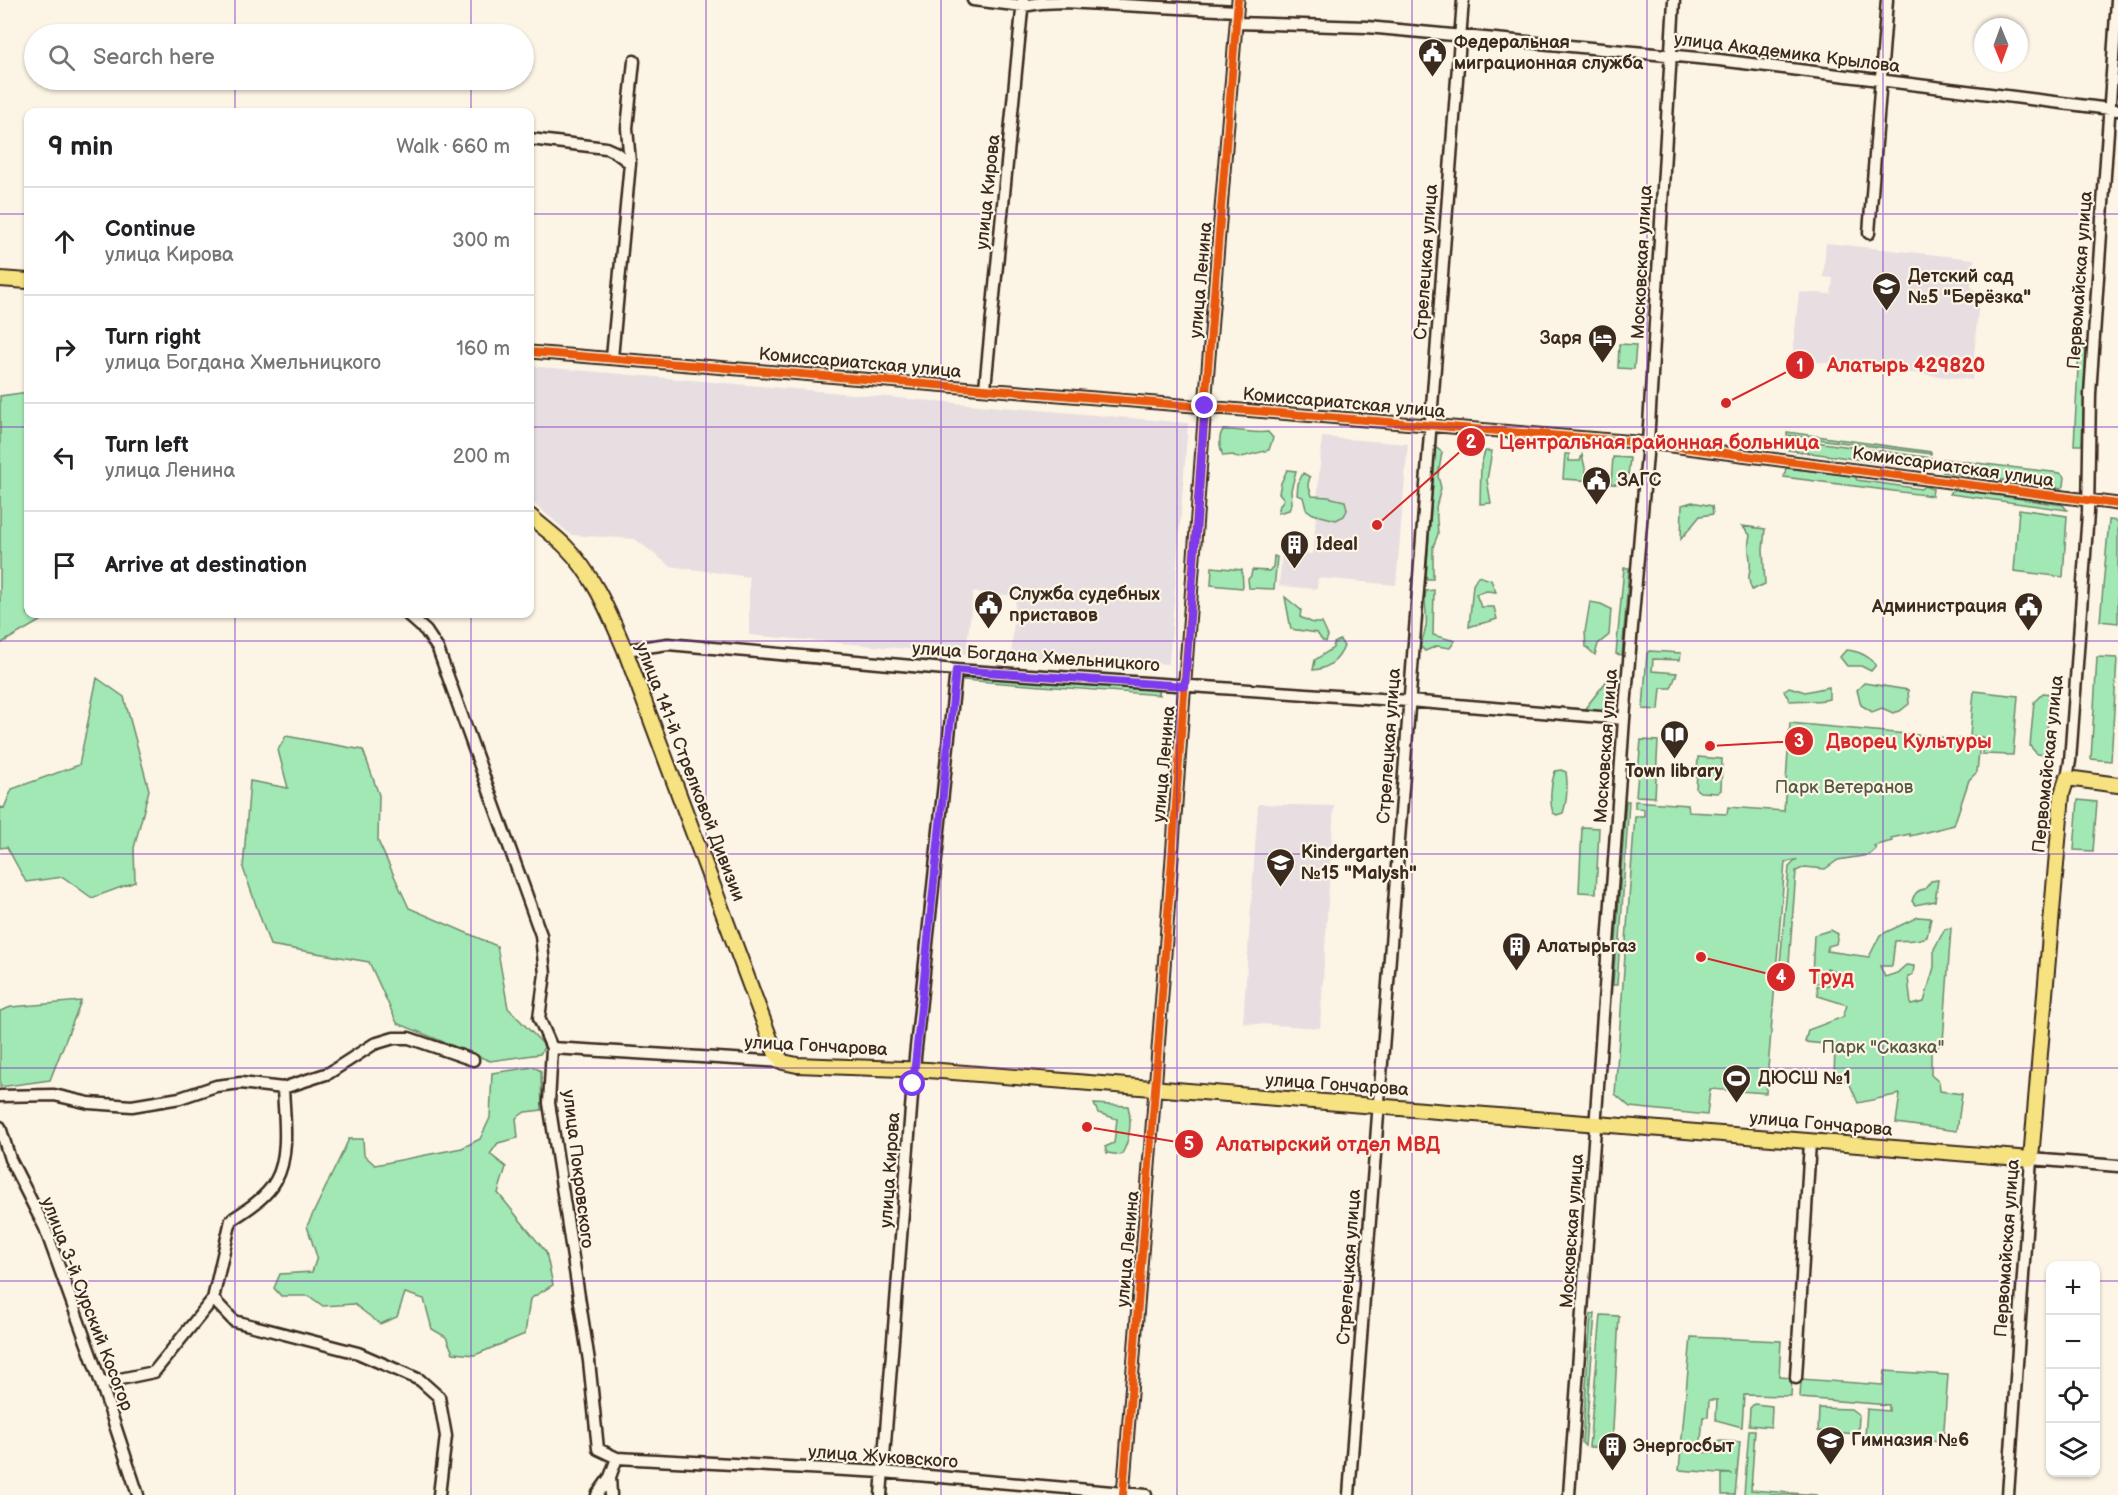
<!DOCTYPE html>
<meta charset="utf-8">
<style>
body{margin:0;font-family:"Balsamiq Sans",sans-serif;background:#f6f6f6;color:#202124}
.controls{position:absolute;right:18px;bottom:18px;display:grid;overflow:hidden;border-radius:12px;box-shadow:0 2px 4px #0004}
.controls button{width:54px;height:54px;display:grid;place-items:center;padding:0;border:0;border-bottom:2px solid #e0e0e0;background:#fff;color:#202124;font:30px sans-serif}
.compass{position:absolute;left:1974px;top:18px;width:54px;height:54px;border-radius:50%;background:#fff;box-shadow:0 2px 4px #0004;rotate:179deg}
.stop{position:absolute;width:18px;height:18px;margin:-14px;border:4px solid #7c3aed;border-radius:50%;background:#fff}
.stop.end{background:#7c3aed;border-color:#fff;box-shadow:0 2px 6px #0008}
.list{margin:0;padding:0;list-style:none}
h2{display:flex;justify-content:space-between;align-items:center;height:78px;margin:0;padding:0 24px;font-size:26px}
h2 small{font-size:20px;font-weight:400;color:#757577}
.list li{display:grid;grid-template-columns:39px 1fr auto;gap:18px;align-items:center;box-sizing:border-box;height:108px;padding:0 24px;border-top:2px solid #e0e0e0}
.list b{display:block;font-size:22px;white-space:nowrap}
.list p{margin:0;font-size:20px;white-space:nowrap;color:#757577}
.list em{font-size:20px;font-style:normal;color:#757577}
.icon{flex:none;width:33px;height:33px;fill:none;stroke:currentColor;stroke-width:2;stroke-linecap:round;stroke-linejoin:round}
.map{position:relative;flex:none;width:2118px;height:1495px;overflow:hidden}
.search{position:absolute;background:#fff;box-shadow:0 2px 4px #0004;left:24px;top:24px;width:510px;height:66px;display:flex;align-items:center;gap:15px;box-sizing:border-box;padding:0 21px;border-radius:33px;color:#757577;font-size:22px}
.panel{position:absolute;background:#fff;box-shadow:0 2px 4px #0004;left:24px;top:108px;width:510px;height:510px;border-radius:12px}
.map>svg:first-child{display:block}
.built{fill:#e7dee1}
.green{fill:#a2e8b5;stroke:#6e896a;stroke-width:1.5}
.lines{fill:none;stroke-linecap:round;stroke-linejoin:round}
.minor-casing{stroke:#3b2a1e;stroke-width:15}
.major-casing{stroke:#3b2a1e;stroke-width:18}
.minor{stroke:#fcf5e5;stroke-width:10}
.major{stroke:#f7e281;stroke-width:14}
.cycleway-casing{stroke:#fcf5e5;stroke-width:11}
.cycleway{stroke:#e8590c;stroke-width:8}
.route{stroke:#7c3aed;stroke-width:8}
.grid{fill:none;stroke:#7b2cbf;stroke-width:1.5;stroke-opacity:0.55}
.labels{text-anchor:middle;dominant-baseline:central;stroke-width:4.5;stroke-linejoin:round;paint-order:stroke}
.poi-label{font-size:18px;font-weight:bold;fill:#3b2a1e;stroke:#fcf5e5;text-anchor:start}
.street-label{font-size:18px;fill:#3b2a1e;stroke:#fcf5e5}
.park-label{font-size:18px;fill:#555a44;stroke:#fcf5e5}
.leader{fill:none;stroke:#d62828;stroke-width:2}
.callout-dot{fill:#d62828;stroke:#fcf5e5;stroke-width:2}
.mark-label{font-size:18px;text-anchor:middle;font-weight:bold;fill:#fff}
.callout-label{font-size:20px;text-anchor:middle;font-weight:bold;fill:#d62828;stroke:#fcf5e5;stroke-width:4.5;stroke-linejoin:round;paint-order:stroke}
</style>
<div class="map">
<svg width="2118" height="1495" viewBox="0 0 2118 1495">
<rect width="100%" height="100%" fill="#fcf5e5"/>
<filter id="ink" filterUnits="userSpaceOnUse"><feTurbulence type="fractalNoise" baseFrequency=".0167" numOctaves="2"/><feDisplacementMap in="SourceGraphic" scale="12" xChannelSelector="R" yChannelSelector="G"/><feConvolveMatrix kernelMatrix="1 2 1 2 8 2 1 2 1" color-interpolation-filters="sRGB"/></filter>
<g filter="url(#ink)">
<!-- built -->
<path class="built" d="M1826 243 1974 259 1971 286 1979 297 1972 380 1792 359 1799 292 1831 294 1833 278 1823 277Z
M530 366 1188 423 1169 664 1011 657 1016 596 973 592 966 654 749 635V577L670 566 635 539 571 535 530 500Z
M1322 437 1408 444 1396 585 1318 578 1317 589 1279 586 1282 552 1313 554Z
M1258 804 1334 806 1320 1028 1243 1023Z"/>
<!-- green -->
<path class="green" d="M1619 344 1636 345 1634 369 1618 368Z
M2079 348 2086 349 2082 445H2074Z
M28 392V614H52L0 644V396Z
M1223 430C1239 429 1253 434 1268 432L1273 438 1269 450 1238 458 1233 455 1223 456C1220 448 1218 437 1223 430Z
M1787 432 1931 452V454L1787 435Z
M1786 438 1931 458 1930 466 1924 468 1788 450 1785 445Z
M1435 447 1442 452 1438 476 1441 488 1436 507 1438 534 1433 547V579H1426Z
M1485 451H1492L1487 480 1491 503 1480 504 1481 465Z
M1565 454H1569V461H1580L1582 455 1586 472 1597 481 1563 479Z
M1613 457 1630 458 1627 485 1611 484Z
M1943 459 2060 473 2065 477 2064 486 2061 488 1943 472Z
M1786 468 1855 476 1857 480 1921 489 1924 486 1933 489 1932 496 1784 477Z
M1287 470 1296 471 1291 490 1292 503 1289 510 1278 513 1280 505 1284 499 1279 493 1281 483Z
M1303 473 1310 477 1308 484 1312 496 1328 497 1345 501 1347 510 1344 516 1336 520 1313 514 1306 509 1303 497 1297 495 1298 484Z
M1953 489 2063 505 2067 510 1950 494Z
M1692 502 1712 506 1713 514 1700 516 1681 539 1682 505Z
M2019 509 2067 516 2063 577 2014 571Z
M2109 520 2118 521V623L2100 621Z
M1742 526 1765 529 1763 550 1765 584 1752 590C1745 573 1752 574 1750 560 1749 550 1747 546 1750 535Z
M1274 556 1277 557 1274 589 1249 588 1248 579 1251 576 1252 570 1269 571 1273 567Z
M1212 567 1242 570 1243 586 1242 588 1211 585Z
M1624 568H1629L1622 655 1616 654Z
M1478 576 1491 580 1496 592 1487 591 1476 594 1481 607H1494L1497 619C1487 623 1479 623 1469 627L1473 585Z
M1434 590 1433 635 1455 641 1450 648 1437 646 1425 651 1420 646C1422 640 1425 633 1426 626 1428 614 1423 604 1426 591Z
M1285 597 1301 610 1300 617 1313 623H1322L1328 636 1326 642 1322 640 1317 633 1291 629Z
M1590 602 1601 604 1611 609 1609 635 1598 644 1595 655 1586 647 1585 632Z
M1340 640 1344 646C1339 660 1328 669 1313 670L1315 660 1333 648 1334 643Z
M1846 650C1859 651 1868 655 1876 665L1871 671 1861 666H1847L1840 657Z
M1650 651 1681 653 1680 660 1653 659 1652 671 1677 673 1671 688H1661L1659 710 1643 709 1647 653Z
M2097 657 2117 658 2111 761 2091 759Z
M1613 673 1610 714 1583 711Z
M968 675 1156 689 1160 695 962 680Z
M97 678 124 697 149 790 134 848 135 882 92 898 63 877 26 882 7 847 0 848V807L4 808 12 789 79 765Z
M1864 683 1908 690 1909 704 1900 711 1893 713 1882 708 1872 712 1861 705 1857 690Z
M1789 687 1805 692 1829 687V699C1816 703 1804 699 1790 701L1784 691Z
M1974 691 2018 696 2013 755 1982 754 1983 737 1970 736Z
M2043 693 2050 694 2045 755 2037 754 2030 746 2034 702Z
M1790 723 1980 741 1977 772 1969 780 1954 825 1910 836V834L1891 838 1892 841 1874 846 1876 849 1869 855 1838 860 1825 869 1805 867 1796 871 1788 977 1784 980 1779 974 1789 867 1796 860 1785 862 1766 1093 1710 1089 1707 1115 1630 1107 1615 1094 1635 816H1644V809L1635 808V801L1688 805 1689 812 1727 814 1728 807 1784 811Z
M286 736 363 750 379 795 378 841 409 908 497 946 508 1008 545 1046 540 1054 490 1061 397 1023 369 962 270 945 243 868 250 781 288 788 278 750Z
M1641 740 1658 741 1655 797 1636 796Z
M1698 757 1722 759 1721 790 1717 793 1700 792 1696 789Z
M1561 770 1566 772C1568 784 1567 801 1563 813L1557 815 1553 813C1549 801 1551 783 1555 771Z
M2078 800 2097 802 2093 851 2074 850Z
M1626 801H1629L1617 985H1613Z
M1582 827 1599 828 1596 893 1579 892Z
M1938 880 1935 901 1915 905 1912 901C1914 894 1917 890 1925 889L1931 881Z
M1918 917 1931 918 1927 937C1911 943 1910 939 1895 941L1892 966H1880L1885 977 1897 973 1906 965 1914 966 1913 974 1908 977 1911 1005 1924 1002 1934 967V949L1945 929 1951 928 1943 1042 1931 1052V1075L1939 1082 1940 1091 1962 1094 1957 1131 1896 1123 1900 1094 1858 1103 1849 1082 1834 1079 1835 1045 1805 1042 1808 1030 1843 1017 1847 1005 1818 996 1817 986 1833 984 1835 971 1827 968 1824 982 1815 983 1812 977 1814 935 1831 930 1838 934 1836 944 1828 946 1827 951 1869 957 1880 935Z
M81 1001 50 1080 0 1087V1011L11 1007Z
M534 1067 541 1071 542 1110 525 1112 516 1118 518 1138 498 1143 490 1154 506 1167 498 1193 546 1252 553 1285 530 1299 525 1334 475 1355 453 1353 446 1337 432 1329 424 1299 405 1293 397 1317 380 1324 354 1304 323 1306 309 1296H281L274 1288 280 1274 312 1272 317 1257 307 1226 349 1139H363L364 1155 375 1165 462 1148 480 1139 490 1118 492 1073Z
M1094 1104 1128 1106C1132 1121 1130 1142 1121 1155L1107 1153 1105 1147 1114 1143 1117 1119 1098 1113Z
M1595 1313 1585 1446 1582 1443 1591 1315Z
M1601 1315 1619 1316 1612 1448 1589 1447Z
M1691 1337 1781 1341 1779 1377 1792 1378 1791 1396 1744 1395 1742 1427 1716 1420 1717 1400H1709L1708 1417H1703L1700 1452 1718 1453V1441L1740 1442 1735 1495H1722V1474H1733L1679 1470Z
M1885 1371 1948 1375 1943 1442 1865 1436 1867 1409 1889 1411V1405L1800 1398 1801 1379 1883 1385Z
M1754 1404 1772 1406 1771 1427 1749 1425 1750 1408Z
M1819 1408 1851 1409 1859 1415 1858 1434 1818 1431Z
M1749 1430H1755L1751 1490 1817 1495H1744Z"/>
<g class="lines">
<defs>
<path id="minor" d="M973 0 1023 6 1041 3 1064 2 1237 11
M1236 23 1367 27 1719 60 2118 110
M530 139 606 148 615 152 630 163
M1869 233 1887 0
M530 352 1648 443 2118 504
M612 358 630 163 627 128 634 61
M985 388 1023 0
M407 614 426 631 438 649 541 935 545 974 539 1018 552 1048 549 1103 589 1361 598 1449 617 1458 610 1477 611 1495
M625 650 668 644 956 670 1409 701 1624 719
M2067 778 2070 761 2088 513 2090 394 2117 0
M552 1048 783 1062
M0 1096 54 1095 89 1103 132 1106 180 1098 216 1086 241 1083 283 1088 329 1073 374 1044 394 1038H409L473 1060
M0 1127 10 1159 45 1228 101 1383 138 1495
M213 1299 234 1321 358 1353 420 1380 439 1397 446 1436 439 1495
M1796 1378 1810 1142
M101 1383 154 1372 213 1299 231 1220C247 1210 267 1197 276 1180 290 1156 284 1115 283 1088
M617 1458 883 1472 1146 1495
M597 1495 610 1477
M881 1495 915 1057 956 670
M1123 1495 1156 1077 1205 406 1238 0
M1349 1495 1463 0
M1569 1495 1624 719 1648 443 1674 0
M2008 1495 2031 1159 2118 1166"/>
<path id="major" d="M0 279 28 281
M530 516C541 526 554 535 565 546 594 575 609 613 625 650L775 1052 783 1062 797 1065 928 1070 2031 1159 2062 794 2067 778 2118 785"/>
</defs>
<!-- minor casing -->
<use href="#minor" class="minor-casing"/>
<!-- major casing -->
<use href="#major" class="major-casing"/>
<!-- minor -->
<use href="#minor" class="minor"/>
<!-- major -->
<use href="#major" class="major"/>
<defs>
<path id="cycleway" d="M530 352 1648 443 2118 504
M1123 1495 1156 1077 1205 406 1238 0"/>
</defs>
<!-- cycleway casing -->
<use href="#cycleway" class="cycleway-casing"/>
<!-- cycleway -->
<use href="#cycleway" class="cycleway"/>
</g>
</g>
<g class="lines" filter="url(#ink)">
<!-- route -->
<path class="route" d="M913 1084 956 670 1185 686 1205 406"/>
</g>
<!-- grid -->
<path class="grid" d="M235 0V34M471 0V34M706 0V1495M941 0V1495M1177 0V1495M1412 0V1495M1647 0V1495M1883 0V1495M235 80V112M471 80V112M0 214H28M530 214H2118M0 427H28M530 427H2118M235 614V1495M471 614V1495M0 641H2118M0 854H2118M0 1068H2118M0 1281H2050M2096 1281H2118"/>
<!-- icons -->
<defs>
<symbol id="civic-pin" viewBox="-11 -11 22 30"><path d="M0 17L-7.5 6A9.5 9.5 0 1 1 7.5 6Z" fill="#3b2a1e" stroke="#fcf5e5"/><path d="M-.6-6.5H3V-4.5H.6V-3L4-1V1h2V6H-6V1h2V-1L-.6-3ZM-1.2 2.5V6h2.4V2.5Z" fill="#fff"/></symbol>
<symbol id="school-pin" viewBox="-11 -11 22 30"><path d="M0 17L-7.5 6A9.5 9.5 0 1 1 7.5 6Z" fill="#3b2a1e" stroke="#fcf5e5"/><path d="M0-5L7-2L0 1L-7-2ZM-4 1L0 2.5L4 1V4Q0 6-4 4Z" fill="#fff"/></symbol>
<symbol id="hotel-pin" viewBox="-11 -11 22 30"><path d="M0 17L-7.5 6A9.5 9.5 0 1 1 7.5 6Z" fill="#3b2a1e" stroke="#fcf5e5"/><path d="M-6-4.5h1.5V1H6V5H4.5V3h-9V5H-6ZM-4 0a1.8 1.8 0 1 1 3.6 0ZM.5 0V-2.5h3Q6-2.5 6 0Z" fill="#fff"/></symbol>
<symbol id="building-pin" viewBox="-11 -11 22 30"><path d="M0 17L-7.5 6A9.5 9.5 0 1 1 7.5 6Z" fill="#3b2a1e" stroke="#fcf5e5"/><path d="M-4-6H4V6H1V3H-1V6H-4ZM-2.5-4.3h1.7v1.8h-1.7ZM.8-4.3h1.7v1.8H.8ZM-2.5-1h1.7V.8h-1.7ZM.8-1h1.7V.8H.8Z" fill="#fff"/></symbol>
<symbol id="library-pin" viewBox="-11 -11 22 30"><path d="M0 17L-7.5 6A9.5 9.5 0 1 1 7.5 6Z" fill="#3b2a1e" stroke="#fcf5e5"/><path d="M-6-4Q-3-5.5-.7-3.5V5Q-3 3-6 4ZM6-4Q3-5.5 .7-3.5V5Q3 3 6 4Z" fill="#fff"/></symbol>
<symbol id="stadium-pin" viewBox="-11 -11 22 30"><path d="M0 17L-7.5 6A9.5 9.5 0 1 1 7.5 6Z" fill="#3b2a1e" stroke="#fcf5e5"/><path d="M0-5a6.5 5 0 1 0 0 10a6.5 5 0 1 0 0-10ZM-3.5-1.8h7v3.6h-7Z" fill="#fff"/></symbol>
</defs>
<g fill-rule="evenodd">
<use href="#civic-pin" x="1416" y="36" width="33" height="45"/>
<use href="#school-pin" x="1870" y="270" width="33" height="45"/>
<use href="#hotel-pin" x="1586" y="322" width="33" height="45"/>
<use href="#civic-pin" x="1580" y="464" width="33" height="45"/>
<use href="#building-pin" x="1278" y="528" width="33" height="45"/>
<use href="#civic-pin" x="972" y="588" width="33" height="45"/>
<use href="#civic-pin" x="2012" y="590" width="33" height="45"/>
<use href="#library-pin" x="1658" y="718" width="33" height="45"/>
<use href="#school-pin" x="1264" y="846" width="33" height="45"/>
<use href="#building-pin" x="1500" y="930" width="33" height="45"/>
<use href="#stadium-pin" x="1720" y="1062" width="33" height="45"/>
<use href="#school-pin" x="1814" y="1424" width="33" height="45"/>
<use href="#building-pin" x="1596" y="1430" width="33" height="45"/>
</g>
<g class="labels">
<!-- poi labels -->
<g class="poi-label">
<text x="1454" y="42">Федеральная<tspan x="1454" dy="21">миграционная служба</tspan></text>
<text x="1908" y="276">Детский сад<tspan x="1908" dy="21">№5 "Берёзка"</tspan></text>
<text x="1582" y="338" text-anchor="end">Заря</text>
<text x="1617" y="480">ЗАГС</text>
<text x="1316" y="544">Ideal</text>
<text x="1009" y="594">Служба судебных<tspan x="1009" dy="21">приставов</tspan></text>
<text x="2007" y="606" text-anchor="end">Администрация</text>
<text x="1674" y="771" text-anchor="middle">Town library</text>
<text x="1301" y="852">Kindergarten<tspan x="1301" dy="21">№15 "Malysh"</tspan></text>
<text x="1537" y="946">Алатырьгаз</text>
<text x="1758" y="1078">ДЮСШ №1</text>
<text x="1851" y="1440">Гимназия №6</text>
<text x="1633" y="1446">Энергосбыт</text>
</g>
<!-- street labels -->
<g class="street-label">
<text transform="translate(1787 53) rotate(7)">улица Академика Крылова</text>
<text transform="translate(988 192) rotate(-84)">улица Кирова</text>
<text transform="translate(1426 262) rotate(-86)">Стрелецкая улица</text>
<text transform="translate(1642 262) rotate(-87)">Московская улица</text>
<text transform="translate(1201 280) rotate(-85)">улица Ленина</text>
<text transform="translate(2080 280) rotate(-86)">Первомайская улица</text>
<text transform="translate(860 363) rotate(5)">Комиссариатская улица</text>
<text transform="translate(1344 403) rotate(5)">Комиссариатская улица</text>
<text transform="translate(1953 467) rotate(8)">Комиссариатская улица</text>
<text transform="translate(1036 657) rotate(4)">улица Богдана Хмельницкого</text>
<text transform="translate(1389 746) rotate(-86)">Стрелецкая улица</text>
<text transform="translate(1606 746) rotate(-86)">Московская улица</text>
<text transform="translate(1164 764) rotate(-85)">улица Ленина</text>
<text transform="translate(2048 764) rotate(-84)">Первомайская улица</text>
<text transform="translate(690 772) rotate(69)">улица 141-й Стрелковой Дивизии</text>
<text transform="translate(816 1046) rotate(3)">улица Гончарова</text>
<text transform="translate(1337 1085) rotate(4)">улица Гончарова</text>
<text transform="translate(1821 1124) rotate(5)">улица Гончарова</text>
<text transform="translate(578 1169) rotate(83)">улица Покровского</text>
<text transform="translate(890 1170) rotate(-86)">улица Кирова</text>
<text transform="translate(1572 1231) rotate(-86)">Московская улица</text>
<text transform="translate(2007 1248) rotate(-86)">Первомайская улица</text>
<text transform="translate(1128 1249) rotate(-85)">улица Ленина</text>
<text transform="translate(1349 1267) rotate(-86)">Стрелецкая улица</text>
<text transform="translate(87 1304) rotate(69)">улица 3-й Сурский Косогор</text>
<text transform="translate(883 1457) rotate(4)">улица Жуковского</text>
</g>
<!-- park labels -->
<g class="park-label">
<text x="1844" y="787">Парк Ветеранов</text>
<text x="1883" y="1047">Парк "Сказка"</text>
</g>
</g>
<!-- callouts -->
<path class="leader" d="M1726 403L1800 365M1377 525L1471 442M1710 746L1799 741M1701 957L1781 977M1087 1127L1189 1144"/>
<g class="callout-dot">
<circle cx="1726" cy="403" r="6"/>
<circle cx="1377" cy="525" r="6"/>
<circle cx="1710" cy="746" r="6"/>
<circle cx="1701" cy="957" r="6"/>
<circle cx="1087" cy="1127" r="6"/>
<circle cx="1800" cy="365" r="15"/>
<circle cx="1471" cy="442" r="15"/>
<circle cx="1799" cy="741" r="15"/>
<circle cx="1781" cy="977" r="15"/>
<circle cx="1189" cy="1144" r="15"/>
</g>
<g class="mark-label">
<text x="1800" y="372">1</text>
<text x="1471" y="448">2</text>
<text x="1799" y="747">3</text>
<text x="1781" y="983">4</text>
<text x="1189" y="1150">5</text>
</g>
<g class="callout-label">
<text x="1906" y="372">Алатырь 429820</text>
<text x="1659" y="449">Центральная районная больница</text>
<text x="1909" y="748">Дворец Культуры</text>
<text x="1831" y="984">Труд</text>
<text x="1328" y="1151">Алатырский отдел МВД</text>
</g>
</svg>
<div class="controls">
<button>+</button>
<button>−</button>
<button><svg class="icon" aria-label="locate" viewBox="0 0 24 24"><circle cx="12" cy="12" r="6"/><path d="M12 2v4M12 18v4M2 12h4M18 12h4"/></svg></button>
<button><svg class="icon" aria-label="layers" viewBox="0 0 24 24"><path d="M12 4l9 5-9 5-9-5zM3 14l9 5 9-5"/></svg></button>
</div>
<svg class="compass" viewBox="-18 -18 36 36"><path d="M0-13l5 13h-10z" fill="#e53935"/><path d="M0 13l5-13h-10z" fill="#757577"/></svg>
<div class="stop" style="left:913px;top:1084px"></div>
<div class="stop end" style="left:1205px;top:406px"></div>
<div class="search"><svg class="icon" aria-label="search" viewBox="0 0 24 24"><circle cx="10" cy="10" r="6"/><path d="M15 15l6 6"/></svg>Search here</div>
<section class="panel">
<h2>9 min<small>Walk · 660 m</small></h2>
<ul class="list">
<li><svg class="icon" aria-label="ahead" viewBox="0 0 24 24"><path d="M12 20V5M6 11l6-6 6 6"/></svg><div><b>Continue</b><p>улица Кирова</p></div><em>300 m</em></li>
<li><svg class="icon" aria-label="right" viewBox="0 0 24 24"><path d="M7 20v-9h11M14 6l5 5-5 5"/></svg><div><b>Turn right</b><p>улица Богдана Хмельницкого</p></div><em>160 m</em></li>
<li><svg class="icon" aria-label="left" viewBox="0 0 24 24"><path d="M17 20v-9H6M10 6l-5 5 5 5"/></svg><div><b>Turn left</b><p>улица Ленина</p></div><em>200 m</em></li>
<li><svg class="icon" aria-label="arrive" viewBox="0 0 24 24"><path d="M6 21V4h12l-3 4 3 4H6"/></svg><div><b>Arrive at destination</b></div></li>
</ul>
</section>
</div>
